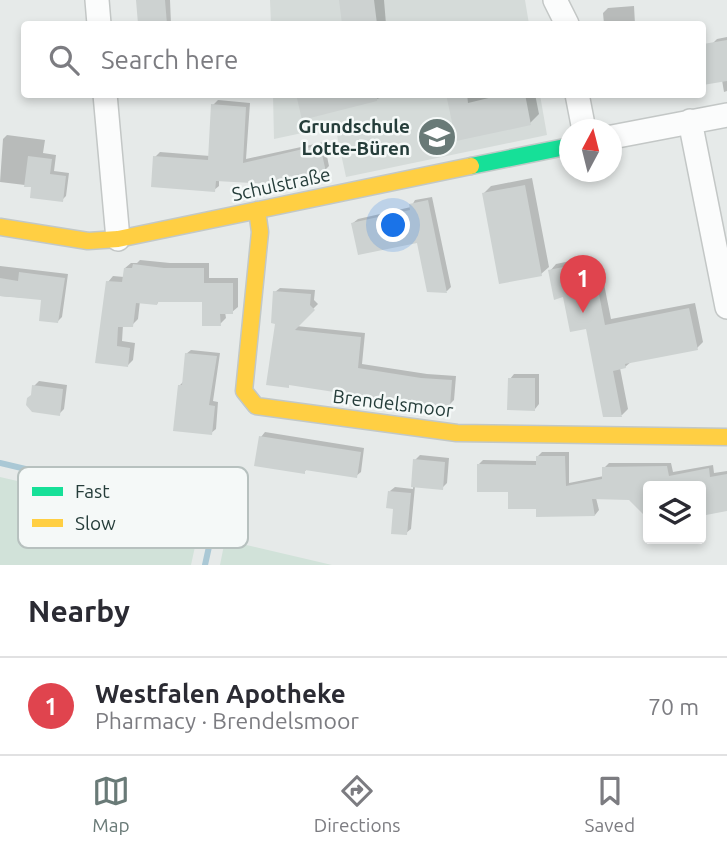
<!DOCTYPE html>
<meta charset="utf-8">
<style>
body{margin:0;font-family:Ubuntu,sans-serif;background:#f7f7f7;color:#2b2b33}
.controls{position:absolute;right:21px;bottom:21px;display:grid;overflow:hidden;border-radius:7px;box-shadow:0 4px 10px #0003}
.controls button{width:63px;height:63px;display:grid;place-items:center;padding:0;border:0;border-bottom:2px solid #e1e1e2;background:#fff;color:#2b2b33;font:35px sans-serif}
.compass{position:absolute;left:559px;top:119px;width:63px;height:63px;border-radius:50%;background:#fff;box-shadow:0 4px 10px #0003;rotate:7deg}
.you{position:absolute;left:394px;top:226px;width:24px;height:24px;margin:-18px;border:5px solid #fff;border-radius:50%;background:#1a73e8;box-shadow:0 0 0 10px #1a73e833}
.badge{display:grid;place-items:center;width:46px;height:46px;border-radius:50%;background:#697a77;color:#fff;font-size:23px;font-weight:700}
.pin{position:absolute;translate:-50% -58px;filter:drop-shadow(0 2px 4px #0008)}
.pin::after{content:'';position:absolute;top:37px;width:24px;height:21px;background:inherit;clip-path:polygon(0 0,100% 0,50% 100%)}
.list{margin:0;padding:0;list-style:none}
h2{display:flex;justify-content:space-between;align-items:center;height:91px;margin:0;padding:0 28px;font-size:30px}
h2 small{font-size:23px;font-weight:400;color:#7c7c81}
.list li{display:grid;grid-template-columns:46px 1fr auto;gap:21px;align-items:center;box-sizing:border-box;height:98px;padding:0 28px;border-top:2px solid #e1e1e2}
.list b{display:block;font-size:26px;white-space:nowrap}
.list p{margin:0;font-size:23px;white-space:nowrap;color:#7c7c81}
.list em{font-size:23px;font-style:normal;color:#7c7c81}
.icon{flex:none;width:38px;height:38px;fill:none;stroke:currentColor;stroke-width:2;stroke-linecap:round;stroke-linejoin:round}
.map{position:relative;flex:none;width:727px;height:565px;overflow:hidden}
.search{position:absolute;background:#fff;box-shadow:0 4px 10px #0003;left:21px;right:21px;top:21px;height:77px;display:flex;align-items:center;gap:18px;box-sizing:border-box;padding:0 24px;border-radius:7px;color:#7c7c81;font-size:26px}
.sheet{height:189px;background:#fff}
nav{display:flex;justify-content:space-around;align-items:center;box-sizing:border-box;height:98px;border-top:2px solid #e1e1e2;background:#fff;font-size:19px;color:#7c7c81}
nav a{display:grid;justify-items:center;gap:4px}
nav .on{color:#697a77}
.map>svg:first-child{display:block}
.built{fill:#d5dbd9}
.green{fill:#d1e2d9}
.shadow{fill:#0003}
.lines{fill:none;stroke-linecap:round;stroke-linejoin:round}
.stream{stroke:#aac8d5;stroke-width:6}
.building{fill:#cdd2d1}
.street-casing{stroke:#c3c7c6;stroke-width:26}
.fast-casing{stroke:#c2c8c7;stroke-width:19}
.slow-casing{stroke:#c2c8c7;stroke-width:19}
.street{stroke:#fbfcfc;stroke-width:23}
.fast{stroke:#16e098;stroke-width:16}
.slow{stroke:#ffcf43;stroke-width:16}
.labels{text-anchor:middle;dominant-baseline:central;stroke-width:5;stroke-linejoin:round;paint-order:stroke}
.poi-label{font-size:19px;font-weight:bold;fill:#253d3a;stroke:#f5f9f8;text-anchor:end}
.street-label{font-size:19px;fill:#253d3a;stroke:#f5f9f8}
.key{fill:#f5f9f8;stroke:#b7c1bf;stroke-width:2}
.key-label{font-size:19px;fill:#253d3a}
</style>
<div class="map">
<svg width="727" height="565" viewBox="0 0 727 565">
<rect width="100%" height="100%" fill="#e6eae9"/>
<!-- built -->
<path class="built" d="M270 0H525L529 24H271Z
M273 95H540L547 135 346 177 335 126 274 139Z"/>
<!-- green -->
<path class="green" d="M0 477 195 522 199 528 191 565H0Z
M225 540 332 565H220Z"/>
<!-- shadow -->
<path class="shadow" d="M138 0H170L171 24H140Z
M341 0H384L386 24H344Z
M634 6 635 24H604L603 13 608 8Z
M727 37V91L724 92 722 80 702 83V55L715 52 713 43 717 39Z
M298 94H396L303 117Z
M448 94H535L539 114 530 123 458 139Z
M218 100 250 103 246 159 324 142 329 166 325 170 219 180V186L214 190 155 157 160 152 210 156 213 105Z
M7 135 45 140 43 153 56 155 54 171 69 173 66 196 62 200 33 186 0 182 3 139Z
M532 178 549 267 541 274 484 193 491 186Z
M432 197 451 287 447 291 428 290 418 241 353 223 358 219 411 207 415 200Z
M590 257 596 285 604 284 611 319 695 303 703 342 697 348 632 361 625 367 620 368 628 409 622 415H604L587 327 564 295 550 271 556 264Z
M140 260 170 263H209V278H238V307L232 312H225L226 318 220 324 203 300 159 301 157 304 140 301 138 319 132 325H123L122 341 135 343 133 360 128 365 97 361 108 282 113 276 124 277 125 268 131 263H137Z
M0 266 68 274 62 317 58 321 43 299 0 296Z
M280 288 315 290 314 300 318 304 296 326 365 333 362 364 427 374 456 376 454 400 449 405 405 402 277 322 275 292Z
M191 350 220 353 213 401 218 402 216 429 211 433 179 386 184 381 186 354Z
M514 374H539V404L535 409 510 379Z
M39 381 67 385 64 409 59 414 33 395 34 386Z
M265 432 364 448 361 472 356 476 308 468 304 472 261 437Z
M542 452H569V483L604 476V468L609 463H671L673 472 713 465 714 473 727 471V509L701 506V486H648V509H641L630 498H596L599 510 595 515 538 508 510 490 479 464 483 460 537 461V457Z
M420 455 449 458 447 483 442 488 415 486 411 529 406 533 390 491 395 487 413 489 415 460Z"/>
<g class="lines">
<!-- stream -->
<path class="stream" d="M0 463 203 511 214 524 205 565"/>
</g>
<!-- building -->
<path class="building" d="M136 0H165L167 24H138Z
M339 0H374L377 24H342Z
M727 40V81L703 85V44Z
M296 94H377V101L302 120Z
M446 94H467L468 103 505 94H525L531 125 456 141Z
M211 104 246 107 243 163 320 145 326 172 272 184 216 181 215 192 151 187 153 156 208 160Z
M28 156 52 159 50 174 66 176 63 202 30 198 31 187H24Z
M525 185 542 276 499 284 482 193Z
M428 200 447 293 427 292 417 243 358 255 351 223 410 210 409 204Z
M584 263 590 291 598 289 605 325 689 308 698 350 625 364 626 368 613 371 622 417H603L586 329 570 332 563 297 554 300 548 270Z
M133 264 164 268H204V283H233V314H220L221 326H202V302H158L157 305 136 303 133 327H118L117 346 130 348 128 367 95 363 106 281 122 282 124 268H132Z
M19 272 65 278 58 323 39 321 41 300 0 296V278L18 281Z
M273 291 311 294 310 305 315 310 295 330 361 337 358 368 421 378 452 380 450 407 405 403 289 385V388L266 385 275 324 271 323Z
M185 353 217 356 209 405 215 406 212 435 173 431 178 385H182Z
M508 378H535V411L507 410Z
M32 385 63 389 60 416 32 412 26 405 27 398 31 395Z
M259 436 361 452 357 478 305 470V474L254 466Z
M536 456H565L566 486 602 479V467L667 466 669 476 709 468 710 477 727 474V511L706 515 704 507H701V486H648V519L629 500 592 499 595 516 536 517V509H508V492H477V464L536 465Z
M413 459 445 462 443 490 411 487Z
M388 491 411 493 407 535 391 534 393 509 386 508Z"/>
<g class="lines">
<defs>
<path id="street" d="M97 0 99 24
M555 0 567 24
M105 94 118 239
M577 94 584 130
M690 121 727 307
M612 137 727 115"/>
<path id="fast" d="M471 166 570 146"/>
<path id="slow" d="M257 210 260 232 244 391 256 406 457 433 727 437
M0 227 88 241 118 239 471 166"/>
</defs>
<!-- street casing -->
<use href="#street" class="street-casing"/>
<!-- fast casing -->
<use href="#fast" class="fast-casing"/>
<!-- slow casing -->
<use href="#slow" class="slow-casing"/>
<!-- street -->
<use href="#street" class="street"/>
<!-- fast -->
<use href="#fast" class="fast"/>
<!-- slow -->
<use href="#slow" class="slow"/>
</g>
<!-- icons -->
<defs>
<symbol id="school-disc" viewBox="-11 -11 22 22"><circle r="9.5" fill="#697a77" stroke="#f5f9f8"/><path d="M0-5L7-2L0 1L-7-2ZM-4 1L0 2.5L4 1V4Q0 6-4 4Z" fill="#fff"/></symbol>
</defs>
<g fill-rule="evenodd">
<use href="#school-disc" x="415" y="115" width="44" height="44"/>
</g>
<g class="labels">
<!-- poi labels -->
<g class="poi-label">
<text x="410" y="126">Grundschule<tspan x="410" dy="22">Lotte-Büren</tspan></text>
</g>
<!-- street labels -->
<g class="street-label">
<text transform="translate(281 184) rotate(-12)">Schulstraße</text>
<text transform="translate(393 403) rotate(7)">Brendelsmoor</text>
</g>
</g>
<!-- legend -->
<rect x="18" y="467" width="230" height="81" rx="10" class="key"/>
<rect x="32" y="487" width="31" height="9" fill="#16e098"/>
<rect x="32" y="519" width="31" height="8" fill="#ffcf43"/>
<g class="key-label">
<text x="75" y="498">Fast</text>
<text x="75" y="530">Slow</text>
</g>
</svg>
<div class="controls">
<button><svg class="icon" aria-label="layers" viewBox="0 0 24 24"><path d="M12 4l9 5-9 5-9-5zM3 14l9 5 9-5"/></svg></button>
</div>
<svg class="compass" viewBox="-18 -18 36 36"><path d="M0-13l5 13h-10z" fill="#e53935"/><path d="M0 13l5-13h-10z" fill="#7c7c81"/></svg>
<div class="you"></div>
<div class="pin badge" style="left:583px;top:313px;background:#e0444e">1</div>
<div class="search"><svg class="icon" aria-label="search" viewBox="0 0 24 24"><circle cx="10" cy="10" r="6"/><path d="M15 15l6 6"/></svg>Search here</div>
</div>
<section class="sheet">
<h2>Nearby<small></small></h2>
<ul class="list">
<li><span class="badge" style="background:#e0444e">1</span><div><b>Westfalen Apotheke</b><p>Pharmacy · Brendelsmoor</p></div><em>70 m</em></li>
</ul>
</section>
<nav>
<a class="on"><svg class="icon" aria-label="map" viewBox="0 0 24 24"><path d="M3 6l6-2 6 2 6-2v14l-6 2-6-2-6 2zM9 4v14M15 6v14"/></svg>Map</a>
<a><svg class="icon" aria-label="directions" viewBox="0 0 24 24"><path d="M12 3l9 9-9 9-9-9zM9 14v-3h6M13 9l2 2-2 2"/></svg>Directions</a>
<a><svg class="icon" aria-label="saved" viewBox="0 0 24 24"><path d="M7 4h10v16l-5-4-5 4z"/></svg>Saved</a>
</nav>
